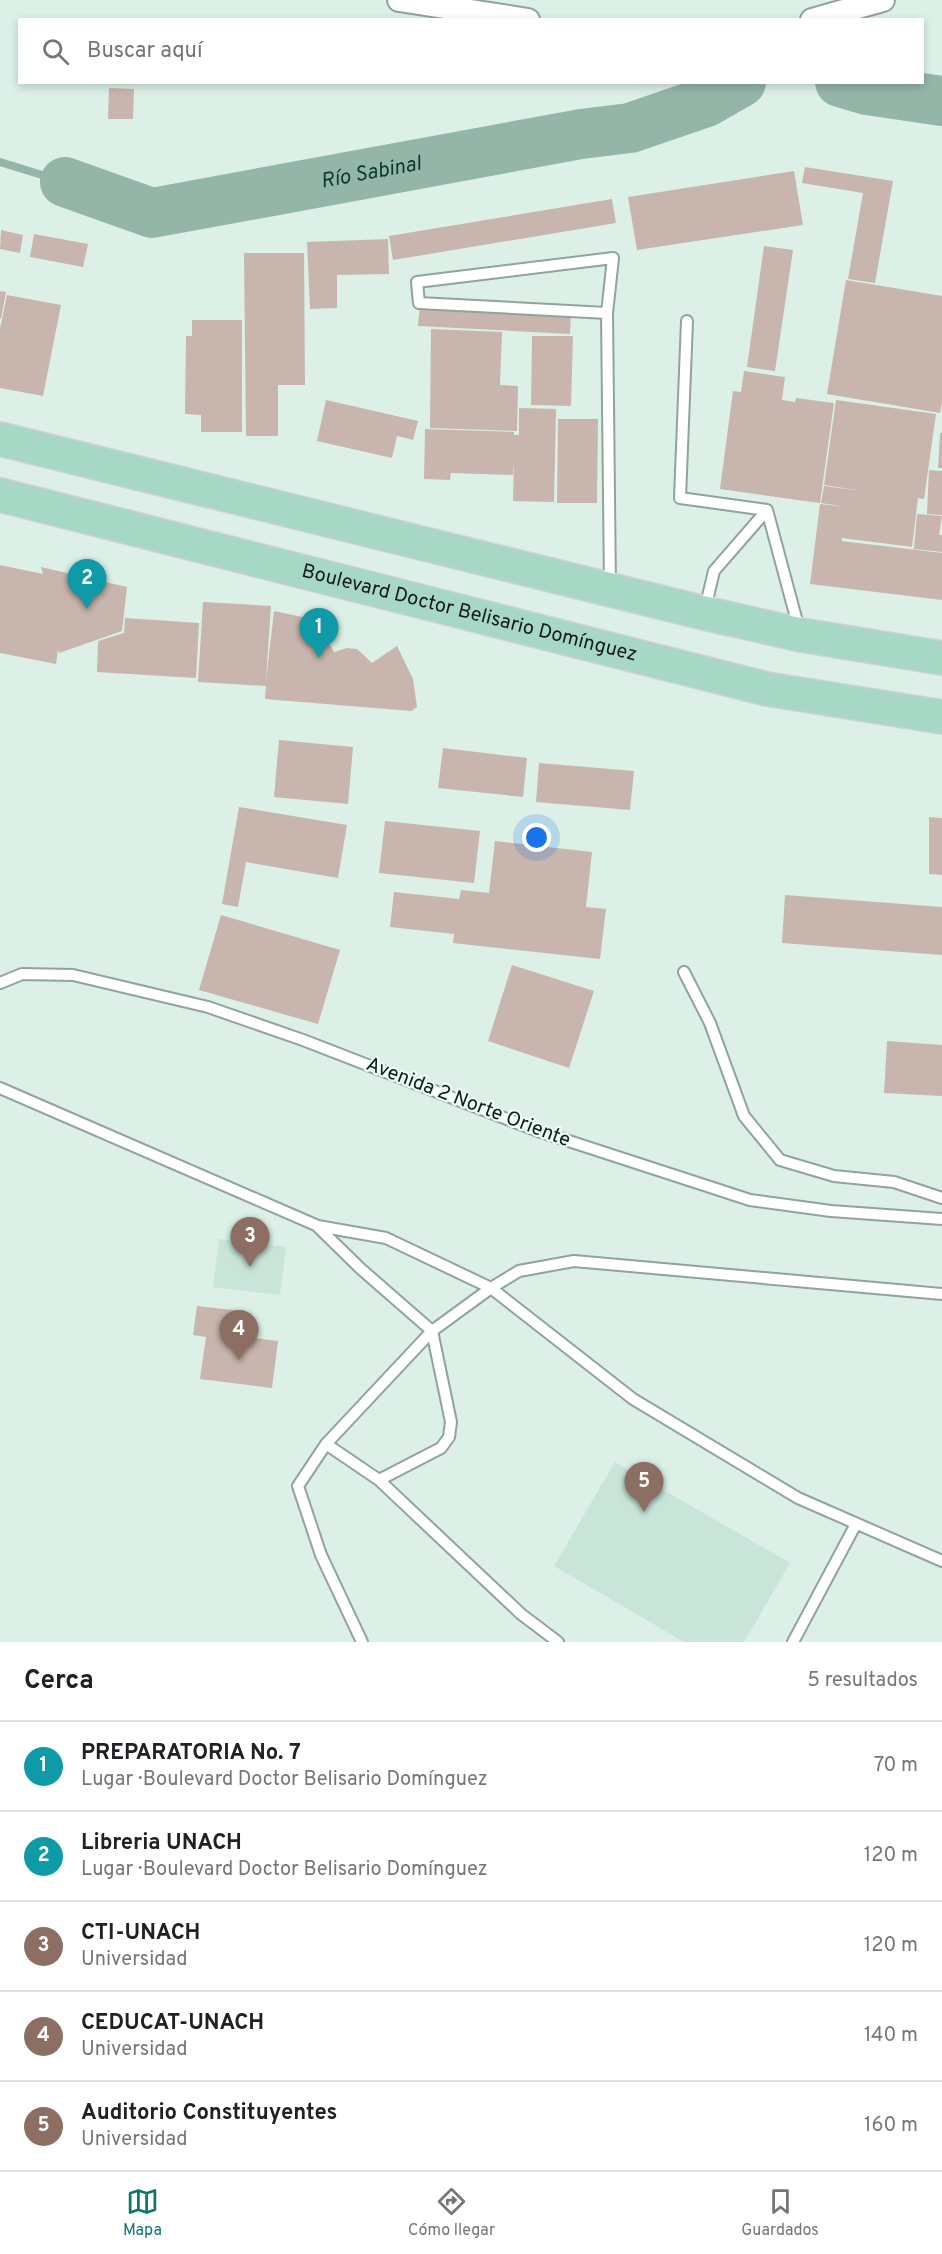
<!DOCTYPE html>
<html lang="es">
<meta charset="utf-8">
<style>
body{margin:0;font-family:Overpass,sans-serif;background:#f2f2f2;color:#202124}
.you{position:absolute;left:537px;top:838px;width:21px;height:21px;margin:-15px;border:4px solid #fff;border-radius:50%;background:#1a73e8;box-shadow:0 0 0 9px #1a73e833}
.badge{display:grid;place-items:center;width:39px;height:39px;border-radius:50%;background:#0f766e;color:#fff;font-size:20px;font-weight:700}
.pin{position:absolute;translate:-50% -50px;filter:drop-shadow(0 2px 3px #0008)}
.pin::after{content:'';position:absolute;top:32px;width:21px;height:18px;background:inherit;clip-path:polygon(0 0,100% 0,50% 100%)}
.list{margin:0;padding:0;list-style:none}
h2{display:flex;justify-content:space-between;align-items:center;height:78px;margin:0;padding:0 24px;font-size:26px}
h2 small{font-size:20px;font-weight:400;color:#757577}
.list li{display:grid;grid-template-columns:39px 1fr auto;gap:18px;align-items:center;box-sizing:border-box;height:90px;padding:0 24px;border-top:2px solid #e0e0e0}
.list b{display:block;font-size:22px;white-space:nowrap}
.list p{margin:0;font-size:20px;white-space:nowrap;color:#757577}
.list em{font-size:20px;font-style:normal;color:#757577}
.icon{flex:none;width:33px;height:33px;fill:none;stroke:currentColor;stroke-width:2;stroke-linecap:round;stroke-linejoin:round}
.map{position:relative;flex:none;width:942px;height:1642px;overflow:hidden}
.search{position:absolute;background:#fff;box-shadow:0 3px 9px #0003;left:18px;right:18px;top:18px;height:66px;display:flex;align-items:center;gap:15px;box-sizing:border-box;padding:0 21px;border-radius:0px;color:#757577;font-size:22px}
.sheet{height:528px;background:#fff}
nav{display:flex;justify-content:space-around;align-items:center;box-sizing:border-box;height:84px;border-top:2px solid #e0e0e0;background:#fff;font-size:16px;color:#757577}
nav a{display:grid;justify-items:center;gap:3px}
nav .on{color:#0f766e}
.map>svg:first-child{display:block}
.built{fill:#c9e5d9}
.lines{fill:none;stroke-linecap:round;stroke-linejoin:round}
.stream{stroke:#94b6a8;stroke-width:8}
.river{stroke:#94b6a8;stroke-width:50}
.building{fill:#c8b5ad}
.lane-casing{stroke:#91a39b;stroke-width:14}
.street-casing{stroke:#91a39b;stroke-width:26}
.primary-casing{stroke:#d0d1d1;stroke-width:36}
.lane{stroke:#fff;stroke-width:10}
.street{stroke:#fff;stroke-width:22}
.primary{stroke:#a6d8c5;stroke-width:33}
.labels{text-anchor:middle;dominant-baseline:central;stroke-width:4.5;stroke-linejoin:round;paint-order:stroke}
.street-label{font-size:20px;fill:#131a17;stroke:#eafef5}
.water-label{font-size:21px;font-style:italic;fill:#08392b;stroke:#eafef5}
</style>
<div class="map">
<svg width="942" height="1642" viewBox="0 0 942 1642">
<rect width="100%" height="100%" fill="#dcf0e8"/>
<!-- built -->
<path class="built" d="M219 1239 286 1247 280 1295 213 1287Z
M615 1462 790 1563 744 1642H684L554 1566Z"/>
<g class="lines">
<!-- stream -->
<path class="stream" d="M0 162 65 182"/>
<!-- river -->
<g class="river">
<path d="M840 82 867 90 942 101"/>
<path id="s1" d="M65 182 152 213 581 134 630 128 706 102 741 82"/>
</g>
</g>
<!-- building -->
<path class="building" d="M109 88 134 89 133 119H108Z
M805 167 893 181 875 283 848 279 863 193 802 183Z
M794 171 803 225 637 250 628 197Z
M612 199 616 223 393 260 389 236Z
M1 230 23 235 20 253 0 249Z
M34 234 88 244 83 267 30 257Z
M388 239 389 274 337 275V308L310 309 307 242Z
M764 246 793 250 775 371 747 367Z
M244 253H304L305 385H278V436H246Z
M846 280 942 296V402L940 413 827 394Z
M0 291 6 292 1 319 0 318Z
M7 295 61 305 43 396 0 388V329Z
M420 305 571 313 570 334 418 326Z
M192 320H242V432H201V415L185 414 186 336H192Z
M431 329 502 332 500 385 518 386 517 431 430 428Z
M532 336H573L571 406 531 405Z
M744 371 785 377 782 400 795 402 796 398 834 403 820 503 720 489 733 391 741 392Z
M326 400 418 421 413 440 397 436 392 458 317 441Z
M836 400 936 414 924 499 918 498 912 547 842 538V541L942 553V600L810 584 820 504 846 507 821 503 824 486 863 491 824 485Z
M519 408 556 409 554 502 513 501 514 462 513 475 451 473 450 480 424 479 425 429 514 432V435H519Z
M558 419H598L597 503H557Z
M940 433H942V468H938Z
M929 470 942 471V515L927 514Z
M917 514 942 516 939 535H942V552L914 549Z
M0 565 43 574 41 567 127 587 122 631 59 653 58 649 56 664 0 653Z
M203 602 271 606 266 681 274 611 316 620 334 652 347 648 357 649 372 663 397 646 413 679 417 707 411 711 265 699 266 686 198 682Z
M125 618 199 623 196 678 97 672 98 641 124 633Z
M279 740 353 747 348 804 274 797Z
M443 748 527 758 523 797 438 788Z
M539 763 634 771 630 810 536 802Z
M239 807 347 825 338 878 246 862 238 907 222 904Z
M929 817 942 818V875L929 874Z
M385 821 480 831 474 883 379 873Z
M495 841 592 852 586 907 606 909 600 959 453 943 454 934 390 927 394 892 459 899 461 890 489 893Z
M785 895 942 907V955L782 943Z
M221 915 340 950 318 1024 199 990Z
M512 965 594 991 569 1068 488 1041Z
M887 1041 942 1045V1096L884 1093Z
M197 1306 242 1311 238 1336 278 1341 272 1388 200 1379 206 1337 193 1335Z"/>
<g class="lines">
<defs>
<path id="lane" d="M607 313 419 303 417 282 613 258 607 313 610 587
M687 321 680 498 767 510
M705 609 714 571 767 510 799 629
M684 972 710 1023 744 1116 780 1160 834 1176 894 1182 942 1198
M0 983 22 974 73 975 208 1007 303 1040 538 1131 750 1200 831 1211 942 1219
M0 1088 318 1226 386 1238 491 1288 633 1399 798 1498 942 1561
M318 1227 361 1269 432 1331 451 1422 449 1437 441 1448 379 1480
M326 1444 379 1480 521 1614 558 1642
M362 1642 321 1555 298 1486 326 1444 432 1331 491 1288 519 1271 574 1261 942 1294
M793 1642 856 1524"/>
<path id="street" d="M399 0 528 20
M812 20 883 0"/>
<g id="primary">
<path d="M0 439 704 613 801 635 942 658"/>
<path id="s2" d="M0 495 767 689 942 717"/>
</g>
</defs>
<!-- lane casing -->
<use href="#lane" class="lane-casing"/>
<!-- street casing -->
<use href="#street" class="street-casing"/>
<!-- primary casing -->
<use href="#primary" class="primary-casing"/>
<!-- lane -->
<use href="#lane" class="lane"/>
<!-- street -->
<use href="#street" class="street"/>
<!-- primary -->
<use href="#primary" class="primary"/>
</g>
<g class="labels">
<!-- street labels -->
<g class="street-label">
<text stroke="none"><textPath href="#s2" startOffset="484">Boulevard Doctor Belisario Domínguez</textPath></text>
<text transform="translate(468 1103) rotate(21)">Avenida 2 Norte Oriente</text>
</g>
<!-- water labels -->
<g class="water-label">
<text stroke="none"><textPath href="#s1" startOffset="315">Río Sabinal</textPath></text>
</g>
</g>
</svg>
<div class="you"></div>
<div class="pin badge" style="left:319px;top:658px;background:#0f9aa8">1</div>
<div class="pin badge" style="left:87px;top:609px;background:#0f9aa8">2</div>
<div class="pin badge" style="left:250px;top:1267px;background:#8d6e63">3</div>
<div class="pin badge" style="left:239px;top:1360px;background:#8d6e63">4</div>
<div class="pin badge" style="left:644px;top:1512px;background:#8d6e63">5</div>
<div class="search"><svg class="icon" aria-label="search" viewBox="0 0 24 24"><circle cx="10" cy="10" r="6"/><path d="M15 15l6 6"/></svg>Buscar aquí</div>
</div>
<section class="sheet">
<h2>Cerca<small>5 resultados</small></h2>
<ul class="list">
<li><span class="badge" style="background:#0f9aa8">1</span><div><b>PREPARATORIA No. 7</b><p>Lugar · Boulevard Doctor Belisario Domínguez</p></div><em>70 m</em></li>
<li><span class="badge" style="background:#0f9aa8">2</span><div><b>Libreria UNACH</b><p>Lugar · Boulevard Doctor Belisario Domínguez</p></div><em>120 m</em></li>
<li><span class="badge" style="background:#8d6e63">3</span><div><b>CTI-UNACH</b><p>Universidad</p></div><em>120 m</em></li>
<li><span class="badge" style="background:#8d6e63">4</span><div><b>CEDUCAT-UNACH</b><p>Universidad</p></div><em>140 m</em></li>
<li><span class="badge" style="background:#8d6e63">5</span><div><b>Auditorio Constituyentes</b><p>Universidad</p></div><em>160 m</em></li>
</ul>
</section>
<nav>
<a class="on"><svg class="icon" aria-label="map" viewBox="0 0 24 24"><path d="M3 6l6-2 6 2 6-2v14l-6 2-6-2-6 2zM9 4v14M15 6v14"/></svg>Mapa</a>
<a><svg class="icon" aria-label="directions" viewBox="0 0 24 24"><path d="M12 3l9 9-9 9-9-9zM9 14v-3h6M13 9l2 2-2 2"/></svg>Cómo llegar</a>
<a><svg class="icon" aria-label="saved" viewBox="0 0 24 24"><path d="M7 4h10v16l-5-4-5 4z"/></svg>Guardados</a>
</nav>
